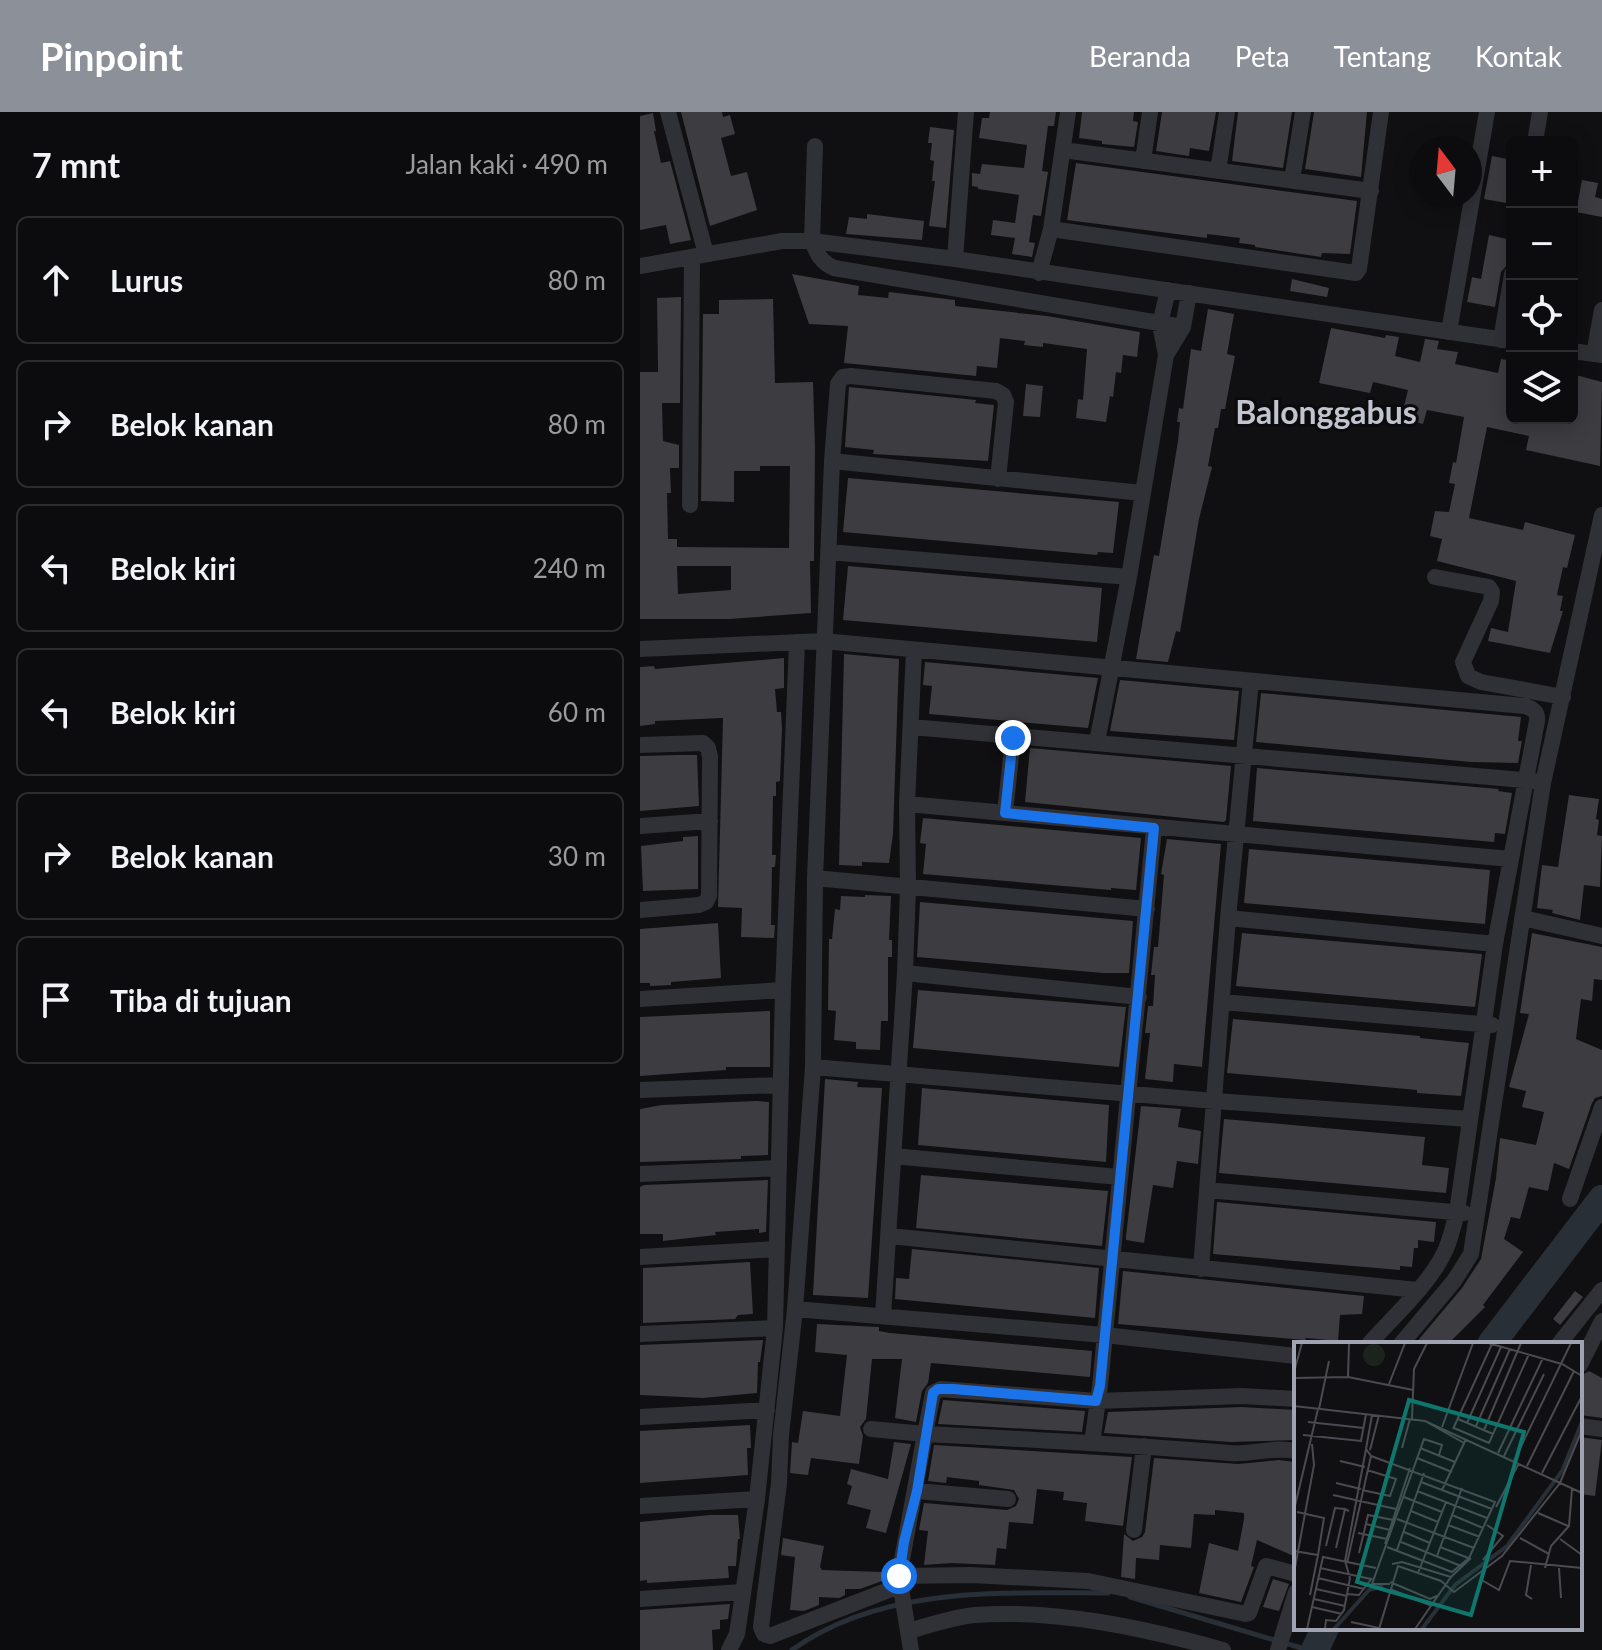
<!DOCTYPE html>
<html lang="id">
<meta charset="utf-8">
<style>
body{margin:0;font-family:Lato,sans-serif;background:#151416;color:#f1f3f6}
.controls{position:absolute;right:24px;top:24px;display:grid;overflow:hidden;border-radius:12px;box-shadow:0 4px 20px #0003}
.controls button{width:72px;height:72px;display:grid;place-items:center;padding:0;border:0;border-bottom:2px solid #2c2b2e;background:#0c0b0d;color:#f1f3f6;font:40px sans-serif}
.compass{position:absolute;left:770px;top:24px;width:72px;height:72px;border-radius:50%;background:#0c0b0d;box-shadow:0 4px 20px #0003;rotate:344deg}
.stop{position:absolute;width:24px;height:24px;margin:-18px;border:6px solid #1a73e8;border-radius:50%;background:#fff}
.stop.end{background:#1a73e8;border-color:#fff;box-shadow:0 2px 8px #0008}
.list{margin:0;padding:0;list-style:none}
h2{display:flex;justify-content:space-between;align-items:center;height:104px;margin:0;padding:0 32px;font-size:34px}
h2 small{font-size:26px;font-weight:400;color:#9a9b9d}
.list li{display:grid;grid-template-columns:52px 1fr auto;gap:24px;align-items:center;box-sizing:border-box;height:128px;margin:0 16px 16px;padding:0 16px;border:2px solid #2c2b2e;border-radius:12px}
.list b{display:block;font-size:30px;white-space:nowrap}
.list em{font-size:26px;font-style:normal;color:#9a9b9d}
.icon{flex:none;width:44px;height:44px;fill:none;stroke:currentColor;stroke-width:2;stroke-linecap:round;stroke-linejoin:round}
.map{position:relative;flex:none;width:962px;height:1538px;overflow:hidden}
header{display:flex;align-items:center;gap:48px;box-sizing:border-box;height:112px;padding:0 40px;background:#8c9099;color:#fff}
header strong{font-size:38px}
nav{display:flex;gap:44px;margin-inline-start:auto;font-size:28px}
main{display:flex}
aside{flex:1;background:#0c0b0d}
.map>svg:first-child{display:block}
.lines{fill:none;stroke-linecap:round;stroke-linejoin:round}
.stream{stroke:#282f36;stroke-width:5}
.river{stroke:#282f36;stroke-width:28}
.building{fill:#3c3c41;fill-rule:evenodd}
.minor{stroke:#303136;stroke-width:16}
.route{stroke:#1a73e8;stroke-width:10}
.labels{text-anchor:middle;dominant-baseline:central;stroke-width:6;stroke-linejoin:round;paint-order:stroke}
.quarter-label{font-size:32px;font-weight:bold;fill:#c1c4ce;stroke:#0b0a0c}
.inset-river{fill:none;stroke:#282f36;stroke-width:4}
.inset-road{fill:none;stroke:#4a4b51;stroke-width:2}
.view{fill:#0f766e;fill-opacity:0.15;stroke:#0f766e;stroke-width:4}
.inset-edge{fill:none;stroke:#a0a4b2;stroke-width:4}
</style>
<header>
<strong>Pinpoint</strong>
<nav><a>Beranda</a><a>Peta</a><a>Tentang</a><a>Kontak</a></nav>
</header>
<main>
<aside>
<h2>7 mnt<small>Jalan kaki · 490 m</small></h2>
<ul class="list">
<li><svg class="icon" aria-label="ahead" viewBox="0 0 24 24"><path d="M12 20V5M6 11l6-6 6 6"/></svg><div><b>Lurus</b></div><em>80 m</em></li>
<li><svg class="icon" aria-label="right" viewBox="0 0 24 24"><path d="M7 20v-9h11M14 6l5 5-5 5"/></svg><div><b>Belok kanan</b></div><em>80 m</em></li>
<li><svg class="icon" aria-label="left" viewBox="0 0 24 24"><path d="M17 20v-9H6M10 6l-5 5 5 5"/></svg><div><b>Belok kiri</b></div><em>240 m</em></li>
<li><svg class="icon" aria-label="left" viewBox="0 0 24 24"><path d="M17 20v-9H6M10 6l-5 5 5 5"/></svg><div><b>Belok kiri</b></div><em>60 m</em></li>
<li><svg class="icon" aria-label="right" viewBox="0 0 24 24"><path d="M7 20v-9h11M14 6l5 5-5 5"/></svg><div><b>Belok kanan</b></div><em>30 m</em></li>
<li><svg class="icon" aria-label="arrive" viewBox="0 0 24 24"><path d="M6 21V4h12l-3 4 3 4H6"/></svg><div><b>Tiba di tujuan</b></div></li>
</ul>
</aside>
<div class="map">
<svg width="962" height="1538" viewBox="0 0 962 1538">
<rect width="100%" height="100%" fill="#100f11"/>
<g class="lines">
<!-- stream -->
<path class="stream" d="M490 1485 668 1538
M152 1538C242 1473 363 1481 468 1481"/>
<!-- river -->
<path class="river" d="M851 1232 962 1087
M675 1538 685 1516"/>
</g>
<!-- building -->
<path class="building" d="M41 0H82L83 5 90 3 95 22 81 26 91 64 107 60 117 98 70 114Z
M350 0H416L414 14H408L402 59 408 60 401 104 393 103 389 130 395 131 392 145 372 142 375 126 351 123 353 108 375 111 379 83 338 77V75L332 74V61L340 62 342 52 384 56 387 33 339 26 342 6H349Z
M442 0H494L493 9 498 10 494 35 462 32V29L439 26Z
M522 0H576L569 39 550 36 549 44 516 39Z
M598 0H652L643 56 592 49Z
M674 0H727L721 65 665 57Z
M13 1 16 19H14L21 51 30 49 51 128 30 132 26 113 0 118V4Z
M290 15 314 18 306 116 289 114 295 69H292L294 49 290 48 292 31H288Z
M852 44 872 48V92L844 87Z
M436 51 717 89 710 142 682 141 681 145 615 135V133L599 131 600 126 567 122V126L427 108Z
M942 68 958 71 955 85 962 87V105L936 100Z
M227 102 284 109 282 128 206 122 209 105 227 107Z
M849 123 871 128 867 153 861 160 855 195 827 190 832 165 841 167Z
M152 162 219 174 218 183 248 186 249 180 315 188V194L407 204 500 220 497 245 483 243 481 261 476 260 473 285 470 284 466 310 436 306 438 287 443 288 447 237 403 231V235L384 233 385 229 360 226 357 256 337 254 336 264 204 251 208 214 169 212Z
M652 167 689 176 687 185 650 179Z
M41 185 40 291H22L23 329 39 333V356H30L31 381H27L28 427H37V435L149 436 150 354H120V359H94V390L61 389 63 202H79V188L133 187 135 271 173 270 175 335 174 449H170L171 501 89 507H0V260H18L17 186ZM37 454H91V478L38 482Z
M568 197 594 202 587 242 595 244 585 297H581L578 316H575L568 354 572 355 559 407 540 520 536 519 528 550 496 547 514 443 519 444 538 329 540 310H537L539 296 543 297 551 237 561 239Z
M691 216 745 226 746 223 759 225 755 244 780 250 785 227 799 229 797 237 818 240 815 252 858 261 861 247 872 249V306H932V262L962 270 960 354 886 338 889 324 847 315 829 406 883 418 885 410 935 423 927 456 923 455 917 483 923 484 920 499H923L910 541 848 529 851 516 868 520 876 469 797 449 802 427 790 424 795 399 809 400 815 372 809 371 813 350 816 351 824 305 787 298 783 312 761 307 768 278 733 270 730 281 679 271Z
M386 272 403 274 400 305 383 304Z
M209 275 336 288 335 291 354 293 348 349 250 343 233 342 234 338 205 335Z
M208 366 479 390 473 441 458 440 457 443 203 420Z
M208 454 462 476 457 530 203 508Z
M204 542 259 547 253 722 249 751 222 750V754L199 753Z
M144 546V576L135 577 137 600H141L142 617 140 669 136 670V684H133L132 743H136L135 755H132L131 813H135L134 826 101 825 102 796 78 795 83 606 15 609V612L0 614V555L14 554 15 557Z
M285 550 458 566 448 616 289 602 292 574 283 573Z
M480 568 599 579 594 628 470 619Z
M621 581 881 605 878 629H882L878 651 831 650 616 630Z
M390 636 591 654 586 708 584 710 385 690Z
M38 643H57L59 694 0 699V644Z
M617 656 859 677 858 679 872 681 865 722 855 721 854 730 624 710 613 709Z
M929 683 959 687 956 707 959 708 957 723 962 724 960 775 944 773 940 808 912 801 913 798 897 796 902 753 918 755Z
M283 706 501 726 496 778 471 776V778L283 762 286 732 280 731Z
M58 724V777L3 779 1 734 43 729V725Z
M527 727 581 732 562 955 534 952 533 970 505 967 510 921H505L508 894H513L515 863H511L514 835H518L524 763 521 762Z
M609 737 850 758 845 812 604 791Z
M225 783 251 784 249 828H252V845H248V909H241L240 938 216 937V930L194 928 196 899 188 898 189 827H192L195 797 200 798 201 784 225 785Z
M280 790 493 809 489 861H463L277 845Z
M78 811 81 866 31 870V873L10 874V871H0V817Z
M602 821 842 842 835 895 596 874Z
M892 821 962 835V868L954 867 952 889 941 887 936 927 962 938V984L955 986 952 991 929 1057 914 1051 908 1079 889 1075 880 1107 871 1105 864 1127 883 1140 843 1193 845 1195 808 1232H775L822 1176 841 1147 856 1066 860 1026 896 1033 904 1000 882 995 886 979 869 975 889 902 880 901Z
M278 878 486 895 479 955 273 936Z
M130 899V955H86V958L0 964V905Z
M593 907 780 924V926L829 931 821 984 777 981V978L587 961Z
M185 967 218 970 217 975 242 976 228 1186 173 1183Z
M282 976 469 993 466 1050 278 1033Z
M116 989 129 990 128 1043 101 1044V1047L0 1050V997L22 993Z
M501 994 541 997 538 1015 561 1019 558 1052 537 1049 533 1076 513 1073 504 1131 486 1128V1124Z
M584 1007 785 1025 782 1053 809 1056 806 1081 579 1061Z
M281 1063 468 1079 462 1134 276 1116Z
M128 1068 126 1120 119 1121V1117L75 1120 76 1123 23 1129V1122H0V1075L4 1073Z
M577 1090 796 1110 794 1130 778 1128V1136H774L772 1155 760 1154V1158L573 1142Z
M272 1137 459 1156 455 1206 255 1187 256 1166 269 1167Z
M110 1150 113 1202 98 1203 95 1207 3 1211V1156Z
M483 1159 724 1184 722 1202 700 1203 698 1229 666 1226 665 1228 478 1212Z
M935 1179 943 1185 920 1213 913 1207Z
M177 1212 239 1215V1219L250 1221 452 1239 450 1265 291 1251 288 1271 282 1279 276 1310 255 1306 262 1247H232L226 1307 220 1315 223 1324 219 1352 171 1346 168 1363 150 1361 152 1330 158 1331 163 1299 200 1304 207 1243 175 1240Z
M123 1228 120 1250H118L117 1281 63 1286 0 1283V1233Z
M949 1259 962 1266V1306L940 1303V1264Z
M303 1288 445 1299 442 1320 298 1312Z
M602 1295 656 1298V1328L591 1330 464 1321 468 1300Z
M110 1313 111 1336H107L108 1363 0 1371V1319Z
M940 1325 962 1328 955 1384 940 1382Z
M254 1330 271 1332 246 1421 226 1416 231 1398 207 1392 212 1374 207 1372 211 1357 248 1367Z
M294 1333 492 1345 483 1414 445 1409 447 1391 423 1388 424 1380 397 1377 393 1412 369 1410 366 1437 357 1436 355 1453 312 1451 284 1453 288 1419 279 1418 284 1391 367 1398 376 1394 379 1387 374 1378 339 1373V1369L307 1365 306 1371 288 1369Z
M514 1346 598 1352 639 1348 656 1350V1445L617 1428 611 1454 614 1455 601 1490 559 1481 569 1431 598 1439 604 1407V1401L575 1398V1403L554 1402 551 1436 520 1433 519 1448 496 1446 495 1467 481 1465 484 1422 493 1429 502 1425 505 1420Z
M70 1403H98L100 1427H98L96 1454H88L89 1466 7 1471V1468L0 1469V1410Z
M143 1426 184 1434 180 1455 182 1458 243 1460 242 1469 220 1477H205V1483L199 1486 179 1485V1493L164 1499 150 1498 155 1445 141 1443Z
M633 1467 649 1472 639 1499 623 1495Z
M90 1492 88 1507 80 1508V1517L72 1518 73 1538H0V1498Z"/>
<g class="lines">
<!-- minor -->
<path class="minor" d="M28 0 66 142
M895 30 900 0
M175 34 172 129C177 142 181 150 194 156L543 215
M423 38 731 79
M503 49 510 0
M578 59 587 0
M652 68 663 0
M411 117 716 161 719 157 741 0
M315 147 326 0
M0 154 142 129H172L315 147 872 229
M399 161 411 117 428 0
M809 220 847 0
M861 228 872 162
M932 239 962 243
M954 242 962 198
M526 243 543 215 549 181
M192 349 502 381
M50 393 52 145
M188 440 489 465
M795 465 849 475 852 480 851 489 823 550 828 564 841 570 923 585
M0 537 183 529 884 594C892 596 898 599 897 609L855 832 817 1100C814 1112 811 1125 806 1137 791 1171 754 1204 729 1232
M271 615 894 669
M457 630 489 465 526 243 520 212 528 178
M0 633 63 631 68 636 70 645 69 784 66 790 59 793 0 798
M267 692 870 747
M365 701 373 626
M0 714 70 709
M175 766 507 797
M588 806 855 832
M883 806 962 824
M265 861 499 885
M0 887 143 878
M582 890 852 913
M173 955 575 989 829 1007
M0 978 141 973
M253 1044 479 1065
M0 1062 139 1056
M567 1078 824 1101
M930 1087 962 995
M250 1124 777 1178
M0 1145 136 1137
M561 1157 588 806 611 569
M155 1197 464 1223 656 1244
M243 1204 265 861 268 775 267 692 274 538
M0 1222 135 1216
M761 1232 814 1169 831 1142 903 671 962 403
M919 1232 962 1178
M940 1253 962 1209
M0 1305 127 1298
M940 1314 962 1317
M231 1317 285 1322 293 1281 301 1277 456 1289 602 1284 656 1287
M452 1331 460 1274 514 716
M277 1379 368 1387
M0 1394 117 1387
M494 1418 504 1334
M259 1464 331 1463 448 1469 606 1502 609 1501 626 1454 656 1462
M259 1474 130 1524 124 1522 121 1515 139 1371 141 1323 155 1197 173 955 175 766 192 349 198 272 203 265 211 264 356 279 363 283 366 290 358 367
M0 1487 102 1480
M269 1519C290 1513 313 1505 335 1503 417 1497 504 1516 583 1538
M89 1538 97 1522 117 1387 135 1216 143 878 157 530
M271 1538 259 1464 285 1322C387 1327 488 1333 590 1341 613 1343 633 1334 656 1339
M638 1538 656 1480"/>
</g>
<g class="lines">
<!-- route -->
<path class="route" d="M259 1464 264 1430 277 1379 293 1281 298 1277H313L456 1289 460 1274 514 716 365 701 373 626"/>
</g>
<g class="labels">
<!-- quarter labels -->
<g class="quarter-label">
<text x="686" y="299">Balonggabus</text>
</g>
</g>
<!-- overview -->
<g transform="translate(654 1230)">
<rect width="288" height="288" fill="#100f11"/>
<path d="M69 13a11 11 0 1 1 22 0a11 11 0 1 1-22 0Z" fill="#1c231d"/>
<path class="inset-river" d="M40 287 75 248 89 244M128 287 161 243 213 204 268 129 288 80"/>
<path class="inset-road" d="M194 1 268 22 288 34M0 30 8 1M54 35 55 1M0 36 54 35 119 48M95 42 111 1M0 64 131 79 288 151M25 67 35 19M118 77 120 27 133 1M164 77 199 92M131 79 170 101M14 80 70 86M173 81 207 5M182 84 216 7M148 85 179 1M160 86 195 101 235 12M159 87 198 2M190 88 227 1M9 93 67 99 72 72M108 106 116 77M126 106 161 120M72 107 78 73M76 108 85 73M204 111 249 16M77 114 201 160 175 216 158 230 93 205M210 114 250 32M123 116 158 130M46 119 71 125M220 119 277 1M233 124 280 29M248 131 288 54M127 140 198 167M42 141 67 147M68 148 96 154 102 137 73 128M148 148 172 97M123 149 193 176M39 153 102 167M110 155 148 170M202 165 225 121M0 168 24 67M117 169 144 180M244 171 274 184M158 173 189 186M103 177 180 206M72 182 96 188M154 183 186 195M110 190 136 201M64 191 93 197M226 196 255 212M266 197 288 213M107 200 167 224M91 202 116 126M32 204 41 166 51 167M146 205 177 217M42 206 51 167 55 169M103 208 130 131M0 209 24 213 30 176 3 170M65 211 74 173 99 178M143 214 168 146M189 218 209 194 193 183M98 222 108 220 157 235M237 223 232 253 238 257M26 226 77 237M251 226 257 204 275 184 278 147M265 226 267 256M0 231 20 123 18 102M124 231 152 160M24 236 70 247M186 237 205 248 216 219 288 226M96 240 136 257 143 254M96 242H78L130 97 148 103 145 113M22 247 53 254M96 247 138 264M53 252 65 253 78 236M16 253 24 213M20 257 51 264M18 265 48 272M57 280 85 286M13 287 29 215 82 226M31 287 32 278 42 279 50 268 56 236 51 219 72 107 77 114 53 221M85 287 104 224 147 239 160 250 208 214 266 141 288 88M121 287 157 235 177 216"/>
<path class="view" d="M115 58 230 90 177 273 63 240Z"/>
<rect width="288" height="288" class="inset-edge"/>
</g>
</svg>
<div class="controls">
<button>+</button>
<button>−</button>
<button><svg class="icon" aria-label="locate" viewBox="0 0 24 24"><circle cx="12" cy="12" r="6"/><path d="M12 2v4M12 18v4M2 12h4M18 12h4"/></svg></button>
<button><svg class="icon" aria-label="layers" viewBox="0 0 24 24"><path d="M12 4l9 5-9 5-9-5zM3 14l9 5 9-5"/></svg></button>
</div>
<svg class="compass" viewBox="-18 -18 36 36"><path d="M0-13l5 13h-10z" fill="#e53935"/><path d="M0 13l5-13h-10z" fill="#9a9b9d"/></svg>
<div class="stop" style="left:259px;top:1464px"></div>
<div class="stop end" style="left:373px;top:626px"></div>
</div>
</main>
